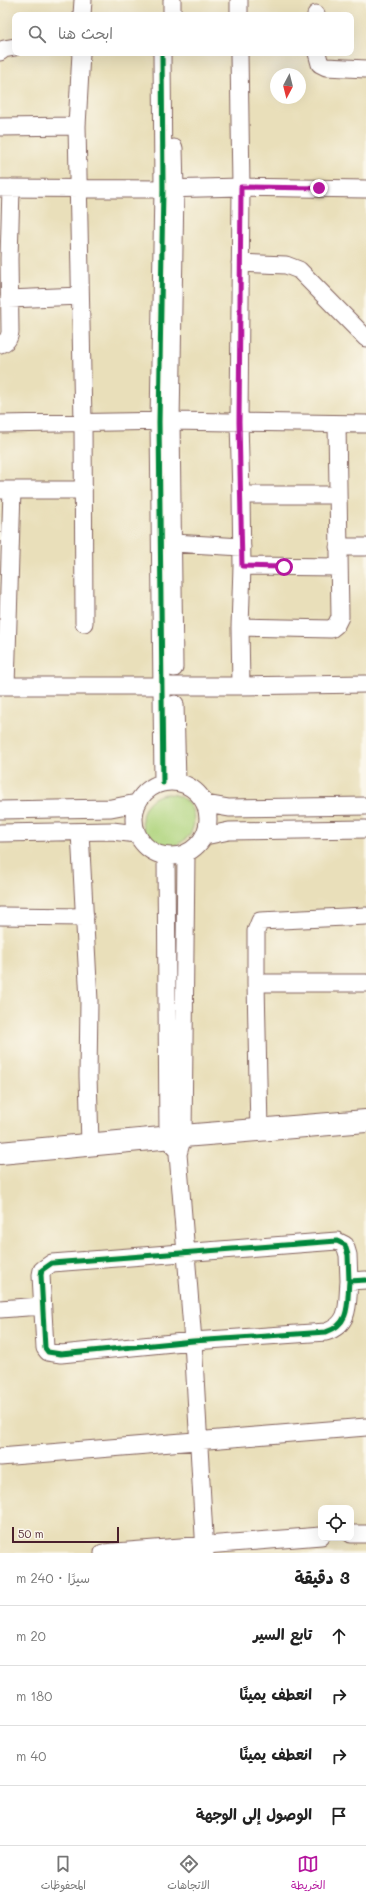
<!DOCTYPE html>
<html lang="ar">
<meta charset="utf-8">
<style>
body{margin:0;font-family:Mali,"Playpen Sans Arabic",sans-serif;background:#f2f2f2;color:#222;direction:rtl}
.controls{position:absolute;right:12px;bottom:12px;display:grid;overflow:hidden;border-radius:8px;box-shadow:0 4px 16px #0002}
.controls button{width:36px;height:36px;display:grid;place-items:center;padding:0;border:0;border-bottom:1px solid #e0e0e0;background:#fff;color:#222;font:20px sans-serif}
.compass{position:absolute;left:270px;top:68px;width:36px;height:36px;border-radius:50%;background:#fff;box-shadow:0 4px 16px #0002;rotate:187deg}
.scale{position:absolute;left:12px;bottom:10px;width:107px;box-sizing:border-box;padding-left:4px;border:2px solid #4a1f2b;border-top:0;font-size:11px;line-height:14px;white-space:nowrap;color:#4a1f2b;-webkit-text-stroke:3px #fbf7ec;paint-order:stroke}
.stop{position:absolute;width:12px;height:12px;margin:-9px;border:3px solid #b5179e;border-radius:50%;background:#fff}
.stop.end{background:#b5179e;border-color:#fff;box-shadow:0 1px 4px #0008}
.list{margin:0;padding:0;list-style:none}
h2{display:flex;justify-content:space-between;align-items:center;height:52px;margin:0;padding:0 16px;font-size:17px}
h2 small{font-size:13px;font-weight:400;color:#767676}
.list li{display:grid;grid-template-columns:26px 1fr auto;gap:12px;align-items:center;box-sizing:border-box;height:60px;padding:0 16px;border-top:1px solid #e0e0e0}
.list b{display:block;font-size:15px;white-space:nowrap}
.list em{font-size:13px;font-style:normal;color:#767676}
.icon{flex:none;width:22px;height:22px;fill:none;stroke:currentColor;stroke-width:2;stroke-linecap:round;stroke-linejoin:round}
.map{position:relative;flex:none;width:366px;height:1553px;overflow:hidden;direction:ltr}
.search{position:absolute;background:#fff;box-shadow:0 4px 16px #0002;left:12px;right:12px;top:12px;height:44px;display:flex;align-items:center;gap:10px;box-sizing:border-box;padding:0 14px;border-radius:8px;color:#767676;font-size:15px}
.sheet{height:292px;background:#fff}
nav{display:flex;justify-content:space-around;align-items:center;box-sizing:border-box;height:56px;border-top:1px solid #e0e0e0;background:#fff;font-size:11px;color:#767676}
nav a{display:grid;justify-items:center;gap:2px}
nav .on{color:#b5179e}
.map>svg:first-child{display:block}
.green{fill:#afd47d;stroke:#7c7a54}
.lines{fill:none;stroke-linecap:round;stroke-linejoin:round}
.minor-casing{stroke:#82625d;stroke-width:19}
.secondary-casing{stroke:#82625d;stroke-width:24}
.minor{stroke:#fff;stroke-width:17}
.secondary{stroke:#fff;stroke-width:22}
.cycleway-casing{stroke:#fbf7ec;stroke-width:8}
.cycleway{stroke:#00873e;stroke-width:5}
.route{stroke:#b5179e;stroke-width:5}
</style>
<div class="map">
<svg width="366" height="1553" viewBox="0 0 366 1553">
<rect width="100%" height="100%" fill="#fbf7ec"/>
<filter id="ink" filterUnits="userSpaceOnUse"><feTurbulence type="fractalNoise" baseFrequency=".025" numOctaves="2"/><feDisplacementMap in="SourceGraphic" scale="8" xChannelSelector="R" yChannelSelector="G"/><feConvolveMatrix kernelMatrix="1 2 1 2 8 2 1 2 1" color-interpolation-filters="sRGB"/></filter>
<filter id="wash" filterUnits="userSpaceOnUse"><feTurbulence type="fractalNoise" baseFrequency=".012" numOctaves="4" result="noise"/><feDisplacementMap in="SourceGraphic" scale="16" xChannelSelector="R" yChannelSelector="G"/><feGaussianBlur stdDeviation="0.9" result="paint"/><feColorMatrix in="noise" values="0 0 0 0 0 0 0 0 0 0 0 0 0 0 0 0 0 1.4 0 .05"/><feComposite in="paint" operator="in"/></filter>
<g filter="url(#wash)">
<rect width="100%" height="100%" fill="#e9dfba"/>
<!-- green -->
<path class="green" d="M142 820a26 26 0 1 1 52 0a26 26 0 1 1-52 0Z"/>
</g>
<g filter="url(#ink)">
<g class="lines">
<defs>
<path id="minor" d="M239 0V15
M316 14V15
M82 15 83 0
M172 15V0
M0 52 4 49 15 47
M81 53 77 126 83 422 84 623
M162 53 163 189 159 422 163 783
M239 53 241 187 239 422 241 495 242 566 240 627 241 686
M317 53 320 64 326 67 366 69
M0 127 77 126
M174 148 175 189 171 421 174 668
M0 188 163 189 241 187 366 189
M240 263 286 265 299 270 366 338
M9 299 80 296
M0 344C7 342 9 339 10 332L9 259 11 188
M0 424 171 421 366 424
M0 490H83
M241 495H338
M173 543 242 547
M338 547H366
M242 566 339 567
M240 627 331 629 336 625 340 617 337 424
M0 686H241L366 684
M6 686 12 490
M175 704 177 782
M134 819a37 37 0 1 1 74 0a37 37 0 1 1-74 0Z
M206 804 229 808 366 806
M0 810 111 808 137 803
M80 832 89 1001 88 1076 90 1144
M0 833 112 831 137 834
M205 836 229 831 366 829
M186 854 183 1136 178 1154 193 1341 205 1553
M166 857 168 1137 174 1147
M0 916 85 917
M256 983V931L260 921 366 916
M259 1130 256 983H366
M349 1281C347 1303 351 1324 326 1332L193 1341 61 1354 48 1352 45 1348 41 1275 42 1270 52 1263 337 1241 345 1245 348 1255 349 1281 366 1280
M0 1309 41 1306
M0 1457 366 1427
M351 1534H366
M103 1553 321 1536"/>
<path id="secondary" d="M0 1153 183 1136 366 1121"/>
</defs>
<!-- minor casing -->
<use href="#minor" class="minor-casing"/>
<!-- secondary casing -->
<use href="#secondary" class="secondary-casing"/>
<!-- minor -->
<use href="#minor" class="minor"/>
<!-- secondary -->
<use href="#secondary" class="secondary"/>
<defs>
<path id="cycleway" d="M162 53 163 189 159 422 163 783
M349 1281C347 1303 351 1324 326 1332L193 1341 61 1354 48 1352 45 1348 41 1275 42 1270 52 1263 337 1241 345 1245 348 1255 349 1281 366 1280"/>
</defs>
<!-- cycleway casing -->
<use href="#cycleway" class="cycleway-casing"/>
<!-- cycleway -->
<use href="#cycleway" class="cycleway"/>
</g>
</g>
<g class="lines" filter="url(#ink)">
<!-- route -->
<path class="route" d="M284 567 242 566 239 422 241 187 319 188"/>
</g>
</svg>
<div class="controls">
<button><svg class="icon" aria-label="locate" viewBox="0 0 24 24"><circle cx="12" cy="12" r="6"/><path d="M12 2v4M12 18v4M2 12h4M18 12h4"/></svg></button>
</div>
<svg class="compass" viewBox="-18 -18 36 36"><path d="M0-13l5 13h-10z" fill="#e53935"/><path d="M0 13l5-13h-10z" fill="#767676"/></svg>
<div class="scale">50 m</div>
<div class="stop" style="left:284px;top:567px"></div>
<div class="stop end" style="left:319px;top:188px"></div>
<div class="search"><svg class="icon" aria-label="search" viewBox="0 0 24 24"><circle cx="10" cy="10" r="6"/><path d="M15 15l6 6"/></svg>ابحث هنا</div>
</div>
<section class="sheet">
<h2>3 دقيقة<small>سيرًا · 240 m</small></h2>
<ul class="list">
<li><svg class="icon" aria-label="ahead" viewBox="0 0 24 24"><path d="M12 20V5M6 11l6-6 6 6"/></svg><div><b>تابع السير</b></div><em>20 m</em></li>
<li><svg class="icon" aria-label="right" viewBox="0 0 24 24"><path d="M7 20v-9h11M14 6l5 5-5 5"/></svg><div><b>انعطف يمينًا</b></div><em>180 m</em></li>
<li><svg class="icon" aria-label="right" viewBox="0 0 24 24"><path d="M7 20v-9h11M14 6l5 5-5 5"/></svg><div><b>انعطف يمينًا</b></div><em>40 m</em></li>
<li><svg class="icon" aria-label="arrive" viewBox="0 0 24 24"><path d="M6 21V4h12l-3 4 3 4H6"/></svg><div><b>الوصول إلى الوجهة</b></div></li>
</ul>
</section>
<nav>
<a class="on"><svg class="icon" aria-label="map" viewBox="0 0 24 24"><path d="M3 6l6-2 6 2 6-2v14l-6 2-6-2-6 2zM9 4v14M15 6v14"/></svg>الخريطة</a>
<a><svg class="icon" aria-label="directions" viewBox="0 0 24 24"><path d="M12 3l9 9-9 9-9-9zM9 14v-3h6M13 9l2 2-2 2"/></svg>الاتجاهات</a>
<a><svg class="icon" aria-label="saved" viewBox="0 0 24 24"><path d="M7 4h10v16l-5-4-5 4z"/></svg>المحفوظات</a>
</nav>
